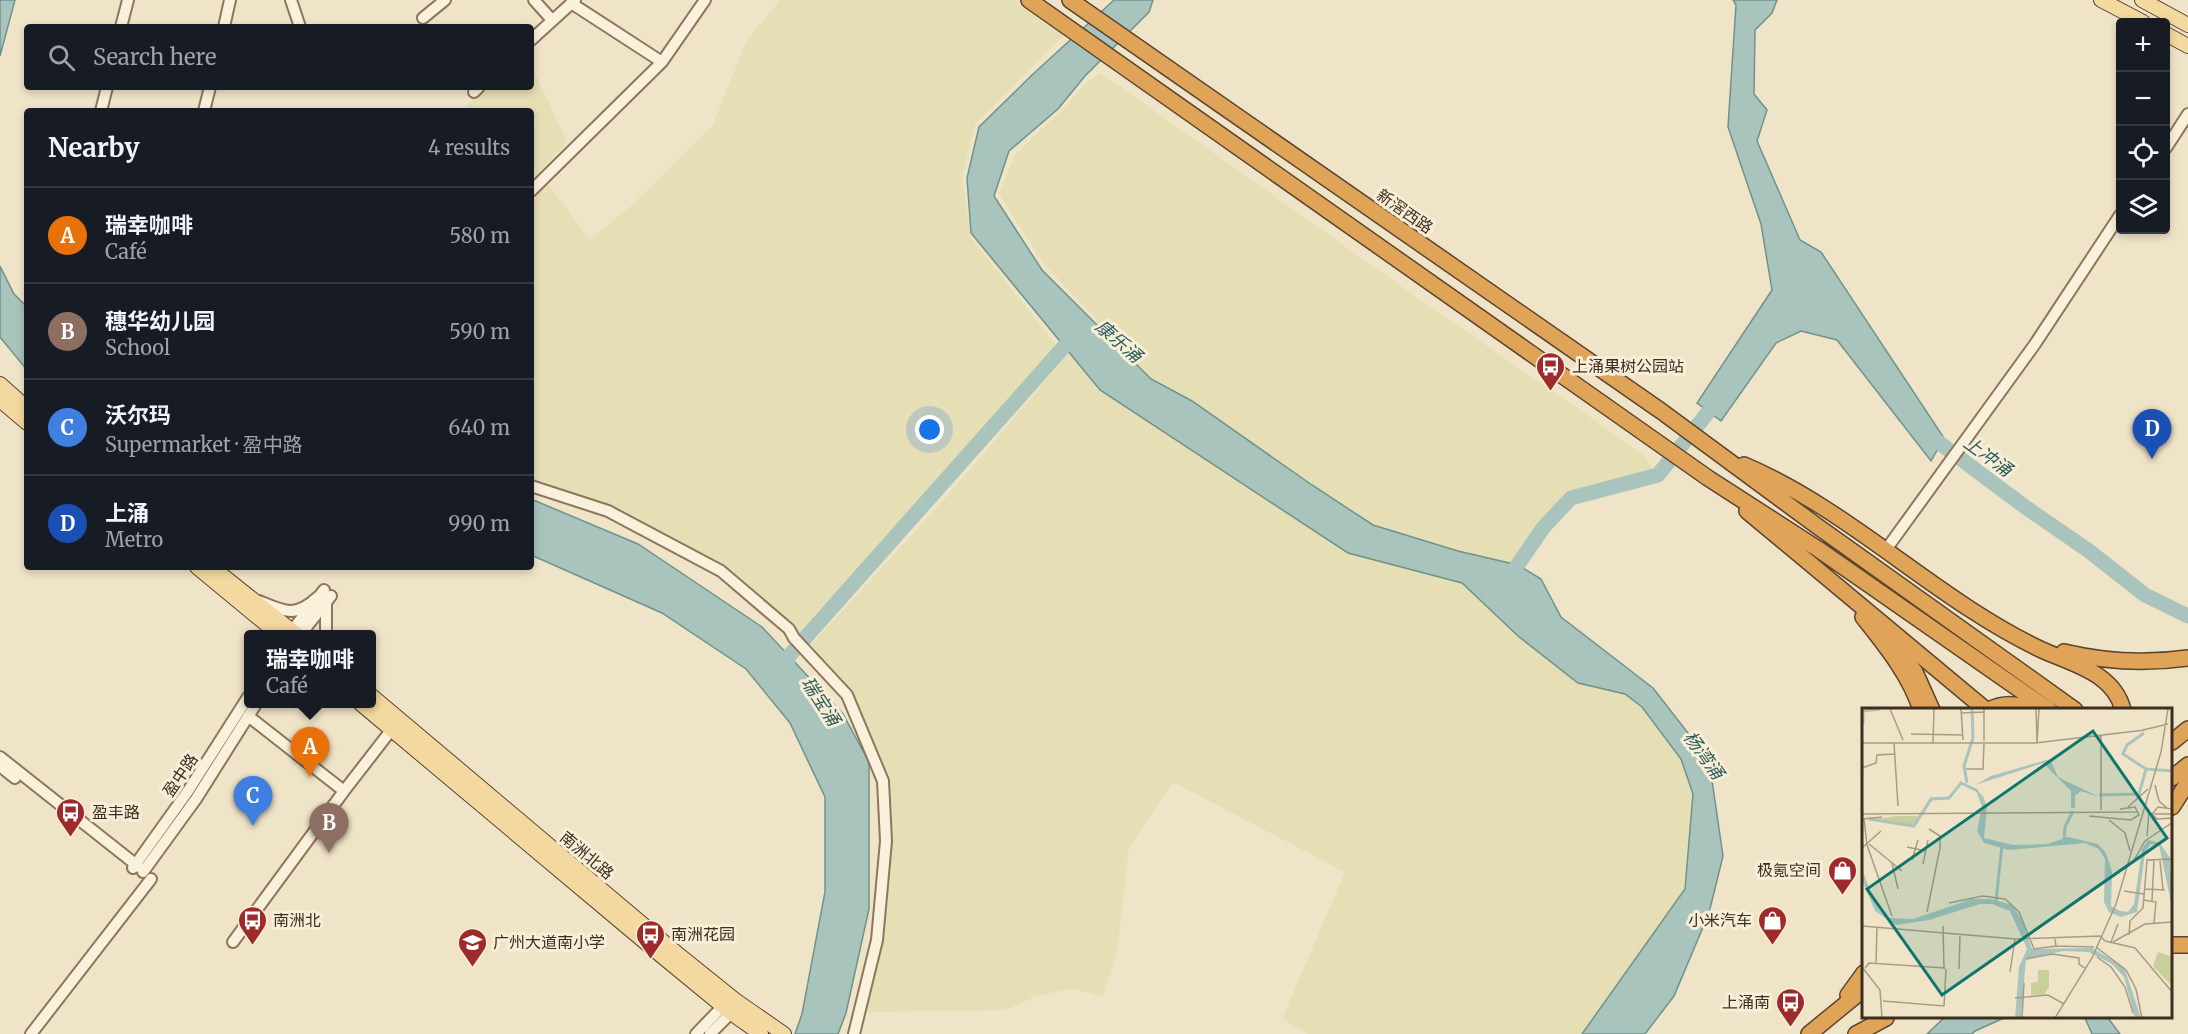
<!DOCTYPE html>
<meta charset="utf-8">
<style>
body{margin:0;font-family:Merriweather,"Noto Sans SC",serif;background:#20242c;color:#f1f3f6}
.controls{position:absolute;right:18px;top:18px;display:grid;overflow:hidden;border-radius:6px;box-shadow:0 3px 9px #0003}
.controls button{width:54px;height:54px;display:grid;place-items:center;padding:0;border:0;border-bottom:2px solid #363941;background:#171b24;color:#f1f3f6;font:30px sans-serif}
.you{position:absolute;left:930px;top:430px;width:21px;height:21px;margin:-15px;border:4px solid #fff;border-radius:50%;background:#1a73e8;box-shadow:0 0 0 9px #1a73e833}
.badge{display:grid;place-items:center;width:39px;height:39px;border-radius:50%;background:#b45309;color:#fff;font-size:20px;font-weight:700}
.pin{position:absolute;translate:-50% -50px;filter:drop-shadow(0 2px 3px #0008)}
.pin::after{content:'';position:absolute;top:32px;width:21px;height:18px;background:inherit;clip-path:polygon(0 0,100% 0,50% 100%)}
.popup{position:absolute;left:244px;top:630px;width:132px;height:78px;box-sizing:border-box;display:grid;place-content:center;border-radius:6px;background:#171b24;filter:drop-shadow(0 2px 4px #0005);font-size:20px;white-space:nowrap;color:#9ea1a6}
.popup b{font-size:22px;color:#f1f3f6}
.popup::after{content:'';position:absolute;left:50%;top:100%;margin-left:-12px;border:12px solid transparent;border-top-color:#171b24}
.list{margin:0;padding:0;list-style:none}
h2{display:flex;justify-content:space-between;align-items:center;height:78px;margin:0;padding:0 24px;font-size:26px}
h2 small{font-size:20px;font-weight:400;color:#9ea1a6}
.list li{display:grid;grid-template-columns:39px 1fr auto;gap:18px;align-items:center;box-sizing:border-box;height:96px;padding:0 24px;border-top:2px solid #363941}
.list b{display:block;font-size:22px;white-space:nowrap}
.list p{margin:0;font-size:20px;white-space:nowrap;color:#9ea1a6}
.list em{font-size:20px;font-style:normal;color:#9ea1a6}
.icon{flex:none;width:33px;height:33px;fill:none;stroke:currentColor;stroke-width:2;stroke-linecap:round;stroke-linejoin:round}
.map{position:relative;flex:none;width:2188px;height:1034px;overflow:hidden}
.search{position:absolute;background:#171b24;box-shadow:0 3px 9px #0003;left:24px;top:24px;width:510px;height:66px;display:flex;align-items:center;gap:15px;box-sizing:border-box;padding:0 21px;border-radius:6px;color:#9ea1a6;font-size:22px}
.panel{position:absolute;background:#171b24;box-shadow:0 3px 9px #0003;left:24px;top:108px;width:510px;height:462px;border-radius:6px}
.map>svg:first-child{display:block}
.farmland{fill:#e6deb5}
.water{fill:#a9c4bc;stroke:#6f938a;stroke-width:1.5}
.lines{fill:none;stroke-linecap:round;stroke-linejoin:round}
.river{stroke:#a9c4bc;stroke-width:15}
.highway-tunnel{stroke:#ccc0a6;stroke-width:15;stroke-dasharray:15 8;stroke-linecap:butt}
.minor-casing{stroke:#8d765c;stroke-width:14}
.major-casing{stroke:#5b4430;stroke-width:16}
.highway-casing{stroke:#5b4430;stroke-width:18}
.minor{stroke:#faf1dc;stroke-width:10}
.major{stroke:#f3d9a0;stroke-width:14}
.highway{stroke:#e0a458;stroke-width:15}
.labels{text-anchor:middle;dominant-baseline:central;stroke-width:6;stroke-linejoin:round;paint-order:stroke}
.street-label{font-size:16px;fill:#3d2e20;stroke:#f7eed8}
.poi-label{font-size:16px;fill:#3d2e20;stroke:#f7eed8;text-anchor:start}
.water-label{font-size:18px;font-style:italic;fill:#2f5d5a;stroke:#f7eed8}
.inset-river{fill:none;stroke:#a9c4bc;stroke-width:3}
.inset-road{fill:none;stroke:#a89b85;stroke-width:1.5}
.view{fill:#0f766e;fill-opacity:0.15;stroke:#0f766e;stroke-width:3}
.inset-edge{fill:none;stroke:#3d2e20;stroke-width:3}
</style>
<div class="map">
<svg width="2188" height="1034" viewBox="0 0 2188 1034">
<rect width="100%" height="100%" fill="#f0e4c8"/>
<!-- farmland -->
<path class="farmland" d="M780 0H1017L1066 33 975 125 962 177 971 238 1058 347 799 632 743 584 616 511 550 484 531 479V198L547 183 590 240 632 205 713 125 747 40Z
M531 72 535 73 567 142 531 180V111H459L488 87H531Z
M1101 73 1425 303 1643 454 1658 475 1571 498 1485 603 1578 683 1625 694 1642 707 1681 759 1693 794 1685 889 1582 1034H1309L1282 1019 1345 872 1173 782 1129 847 1117 953 1103 997 1072 988 1034 997 1006 1010 865 1012 891 806 876 764 848 705 802 655 949 494 1097 320 1044 264 999 194 1015 155 1063 109 1088 81Z"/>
<!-- water -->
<path class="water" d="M0 0H15L0 56Z
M1114 0H1153L1149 12 1085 76 1058 109 1009 151 994 196 1042 270 1151 379 1192 401 1312 485 1373 525 1458 551 1518 565 1541 579 1561 617 1653 688 1709 760 1723 856 1709 913 1674 996 1645 1034H1582L1685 889 1693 794 1681 759 1642 707 1625 694 1578 683 1518 636 1462 583 1348 553 1100 390 971 233 967 178 979 127 1032 75Z
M1733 0H1777L1772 13 1755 30 1754 94 1767 110 1757 141 1800 240 1821 252 1944 438 1931 461 1837 340 1801 331 1776 343 1721 421 1697 403 1772 290 1761 224 1728 127 1736 5Z
M0 266 14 294 27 307V370L0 337Z
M531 499 638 544 762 627 843 714 869 762V909L846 1013 838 1034H795L802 1014 825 892V797L790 723 746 669 662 613 531 555Z
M1944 1018H2004L1975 1031 1972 1034H1927Z
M2085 1018H2108L2120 1034H2092Z"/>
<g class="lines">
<!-- river -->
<path class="river" d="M1926 433 2028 509 2089 551 2145 595 2188 616
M1508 579 1543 528 1571 498 1658 475 1721 396
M783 673 789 656 1078 331"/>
<!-- highway-tunnel -->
<path class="highway-tunnel" d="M2172 795 2188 806"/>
<defs>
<path id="minor" d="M291 0 300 27
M534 0 552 20
M571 3 662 62
M423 18 445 0
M121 27 128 0
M224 27 230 0
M531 40 575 0
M474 92 479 87
M101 111 107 87
M204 111 210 87
M2166 148 2188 114
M531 191 662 62 705 0
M531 486 608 511 721 571 789 629 794 638 847 695 883 781 886 841 877 940 854 1034
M1885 551 2035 344 2120 215
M259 601C285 612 295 618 318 597
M326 603V634
M289 634 324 590
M301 634 331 596
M248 716 344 791
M0 757 139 867
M0 766 15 778
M133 868 188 791 248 697
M143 872 196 799 256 704
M233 942 344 791 392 729
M31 1034 151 879
M696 1034 723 1006 730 1003
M710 1034 731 1013 734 1006"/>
<path id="major" d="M2101 0 2143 22
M2142 0 2188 25
M2166 34 2188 46
M0 384 27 408
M0 400 27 423
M197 567 278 634
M212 567 296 634
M372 696 678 954 735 1000 784 1034
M361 704 658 953 731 1013 761 1034"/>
<path id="highway" d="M1029 0 1708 478 1818 549 2049 710
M1070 0 1661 411 1817 526 2075 710
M1744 465C1852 511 1936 600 2042 650 2073 664 2114 673 2123 710
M1747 511 1986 710
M1863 617C1885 645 1910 675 1921 710
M1891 640 1915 672 1932 710
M2064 652C2106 662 2146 664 2188 658
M1989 710C2003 703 2016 703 2030 710
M2172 742 2188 729
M2172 778 2188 765
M2172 807 2188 782
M2172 945H2188
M1848 995 1864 973
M1809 1034 1864 989
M1856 1034 1886 1018"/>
</defs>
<!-- minor casing -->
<use href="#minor" class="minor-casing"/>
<!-- major casing -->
<use href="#major" class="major-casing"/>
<!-- highway casing -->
<use href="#highway" class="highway-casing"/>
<!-- minor -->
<use href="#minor" class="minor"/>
<!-- major -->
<use href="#major" class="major"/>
<!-- highway -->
<use href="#highway" class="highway"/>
</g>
<!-- icons -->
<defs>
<symbol id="bus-pin" viewBox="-11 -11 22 30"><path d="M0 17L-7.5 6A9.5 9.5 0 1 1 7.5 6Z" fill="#9e2a2b" stroke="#f7eed8"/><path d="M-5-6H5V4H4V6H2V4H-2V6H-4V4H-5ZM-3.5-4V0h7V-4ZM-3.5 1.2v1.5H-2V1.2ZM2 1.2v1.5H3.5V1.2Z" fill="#fff"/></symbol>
<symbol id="shop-pin" viewBox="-11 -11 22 30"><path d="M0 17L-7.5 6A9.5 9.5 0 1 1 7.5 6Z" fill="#9e2a2b" stroke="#f7eed8"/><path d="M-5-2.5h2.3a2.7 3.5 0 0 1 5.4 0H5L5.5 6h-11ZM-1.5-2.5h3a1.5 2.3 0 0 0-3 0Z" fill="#fff"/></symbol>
<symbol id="school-pin" viewBox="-11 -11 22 30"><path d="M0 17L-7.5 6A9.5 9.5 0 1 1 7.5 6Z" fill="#9e2a2b" stroke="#f7eed8"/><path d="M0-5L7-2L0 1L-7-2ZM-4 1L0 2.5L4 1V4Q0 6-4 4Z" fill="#fff"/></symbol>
</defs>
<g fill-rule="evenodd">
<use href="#bus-pin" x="1534" y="350" width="33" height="45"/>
<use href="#bus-pin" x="54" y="796" width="33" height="45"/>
<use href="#shop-pin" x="1826" y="854" width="33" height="45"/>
<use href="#bus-pin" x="236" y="904" width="33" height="45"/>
<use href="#shop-pin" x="1756" y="904" width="33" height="45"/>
<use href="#bus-pin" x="634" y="918" width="33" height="45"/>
<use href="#school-pin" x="456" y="926" width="33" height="45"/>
<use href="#bus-pin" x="1774" y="986" width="33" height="45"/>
</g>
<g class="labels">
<!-- street labels -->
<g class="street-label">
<text transform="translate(1405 211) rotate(35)">新滘西路</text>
<text transform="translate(180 775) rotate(-56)">盈中路</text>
<text transform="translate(587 855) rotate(40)">南洲北路</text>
</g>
<!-- poi labels -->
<g class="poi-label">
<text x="1572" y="366">上涌果树公园站</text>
<text x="92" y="812">盈丰路</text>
<text x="1821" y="870" text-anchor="end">极氪空间</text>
<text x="273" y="920">南洲北</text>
<text x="1752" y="920" text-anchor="end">小米汽车</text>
<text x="671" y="934">南洲花园</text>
<text x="493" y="942">广州大道南小学</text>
<text x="1770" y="1002" text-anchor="end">上涌南</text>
</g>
<!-- water labels -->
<g class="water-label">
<text transform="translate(1119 341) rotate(41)">康乐涌</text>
<text transform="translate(1988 456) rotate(36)">上冲涌</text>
<text transform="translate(821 701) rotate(57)">瑞宝涌</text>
<text transform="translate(1704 755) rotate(54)">杨湾涌</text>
</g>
</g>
<!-- overview -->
<g transform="translate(1862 708)">
<rect width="310" height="310" fill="#f0e4c8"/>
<path d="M34 108H58L52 117 5 112ZM296 244 310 249V278L291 258ZM176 262H187V279L182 287H169V275L176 274Z" fill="#c9cf9b"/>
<path d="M188 51 196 69 237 89 219 83 213 88V100H209V83L181 55 113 77 129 68ZM113 80 121 88 125 99 122 130 151 137 185 136 206 129 236 136 244 145 250 163 249 198 258 203 266 204 272 196 280 141 286 132 298 135 308 150 310 199 297 137 288 136 283 145 275 204 259 209 247 204 242 194 243 151 237 141 223 135 147 142 122 135 115 123 120 99ZM0 161 11 190 20 206 28 210 51 211 110 191H129L150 197 160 212 170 241 230 240 262 259 279 310H273L262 269 250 256 227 244 201 243 164 251 159 310H153L157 259 165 241 148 203 130 196H118L67 212 34 217 13 203 0 172Z" fill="#a9c4bc"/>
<path class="inset-river" d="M1 16V3L18 1M282 25 265 37 261 46 284 61M105 75 102 58 111 30 110 1M237 87 277 86 284 61 311 63M7 111 52 118 69 91 87 90 99 75 116 83M202 132 203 119 211 103M134 193 140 137"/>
<path class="inset-road" d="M28 1 41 32M99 1 101 32M174 1 175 35M99 5 122 4M281 22 306 16M49 26 101 27M239 27V102M122 33V1M175 34 177 1M0 35H173L283 22M32 35 36 98M71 35 72 1M0 60 14 55 15 47 33 46M104 61H121L122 35M293 77 297 93 305 100M266 99 286 81M311 101 296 99 290 106 295 111 311 110M0 106 275 104M292 106H311M227 108 269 112 277 107 273 99 258 101M1 111 20 109M2 111 5 137 30 208M247 112 263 125 268 143M285 128 287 104M7 136 40 163M45 139 64 143M0 140 19 123M50 152 56 132M298 153 301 182M271 154 283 133 311 114M30 155 36 181M61 156 66 132M283 181 303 182M262 183 282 186M282 192 294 194 292 215M290 193 292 152M87 195 121 188 143 191 157 204 172 241 194 238 193 231M65 204 78 140V128L67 121M0 218 153 231 238 228 243 233M81 218 82 261M267 227 268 213 281 200 285 152 311 151M243 233 273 240 311 285M249 234 256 216M251 234 283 216 311 214M194 238 232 239M234 239 264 262 274 281 280 310M235 249 249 259 263 279 271 305M164 251 190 246 217 250V256L224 261M14 256 15 219M0 259 18 282 20 310M3 260 7 255 83 260M97 261 98 228M148 264 153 231M153 290 186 287 202 296M21 293 82 298 84 261M160 310 162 275M193 310 230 250 254 196 299 44 306 1"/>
<path class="view" d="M231 23 305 130 80 287 5 181Z"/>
<rect width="310" height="310" class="inset-edge"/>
</g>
</svg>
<div class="controls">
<button>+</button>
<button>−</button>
<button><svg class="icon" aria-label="locate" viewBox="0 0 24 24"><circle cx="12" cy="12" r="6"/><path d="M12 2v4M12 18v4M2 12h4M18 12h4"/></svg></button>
<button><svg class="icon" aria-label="layers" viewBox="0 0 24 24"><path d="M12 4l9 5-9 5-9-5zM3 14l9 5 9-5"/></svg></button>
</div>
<div class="you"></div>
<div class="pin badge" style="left:310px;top:777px;background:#e8710a">A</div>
<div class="popup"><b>瑞幸咖啡</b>Café</div>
<div class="pin badge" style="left:329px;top:853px;background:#8d6e63">B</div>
<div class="pin badge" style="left:253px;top:826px;background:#3f7fe0">C</div>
<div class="pin badge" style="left:2152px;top:459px;background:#1a4fb4">D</div>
<div class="search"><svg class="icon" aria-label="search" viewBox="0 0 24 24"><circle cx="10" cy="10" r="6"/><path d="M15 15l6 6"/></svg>Search here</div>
<section class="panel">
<h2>Nearby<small>4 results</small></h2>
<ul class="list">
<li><span class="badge" style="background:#e8710a">A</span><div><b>瑞幸咖啡</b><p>Café</p></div><em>580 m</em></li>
<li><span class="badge" style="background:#8d6e63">B</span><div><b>穗华幼儿园</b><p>School</p></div><em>590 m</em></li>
<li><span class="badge" style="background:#3f7fe0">C</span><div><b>沃尔玛</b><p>Supermarket · 盈中路</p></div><em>640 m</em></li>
<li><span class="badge" style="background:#1a4fb4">D</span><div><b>上涌</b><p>Metro</p></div><em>990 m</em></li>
</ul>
</section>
</div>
